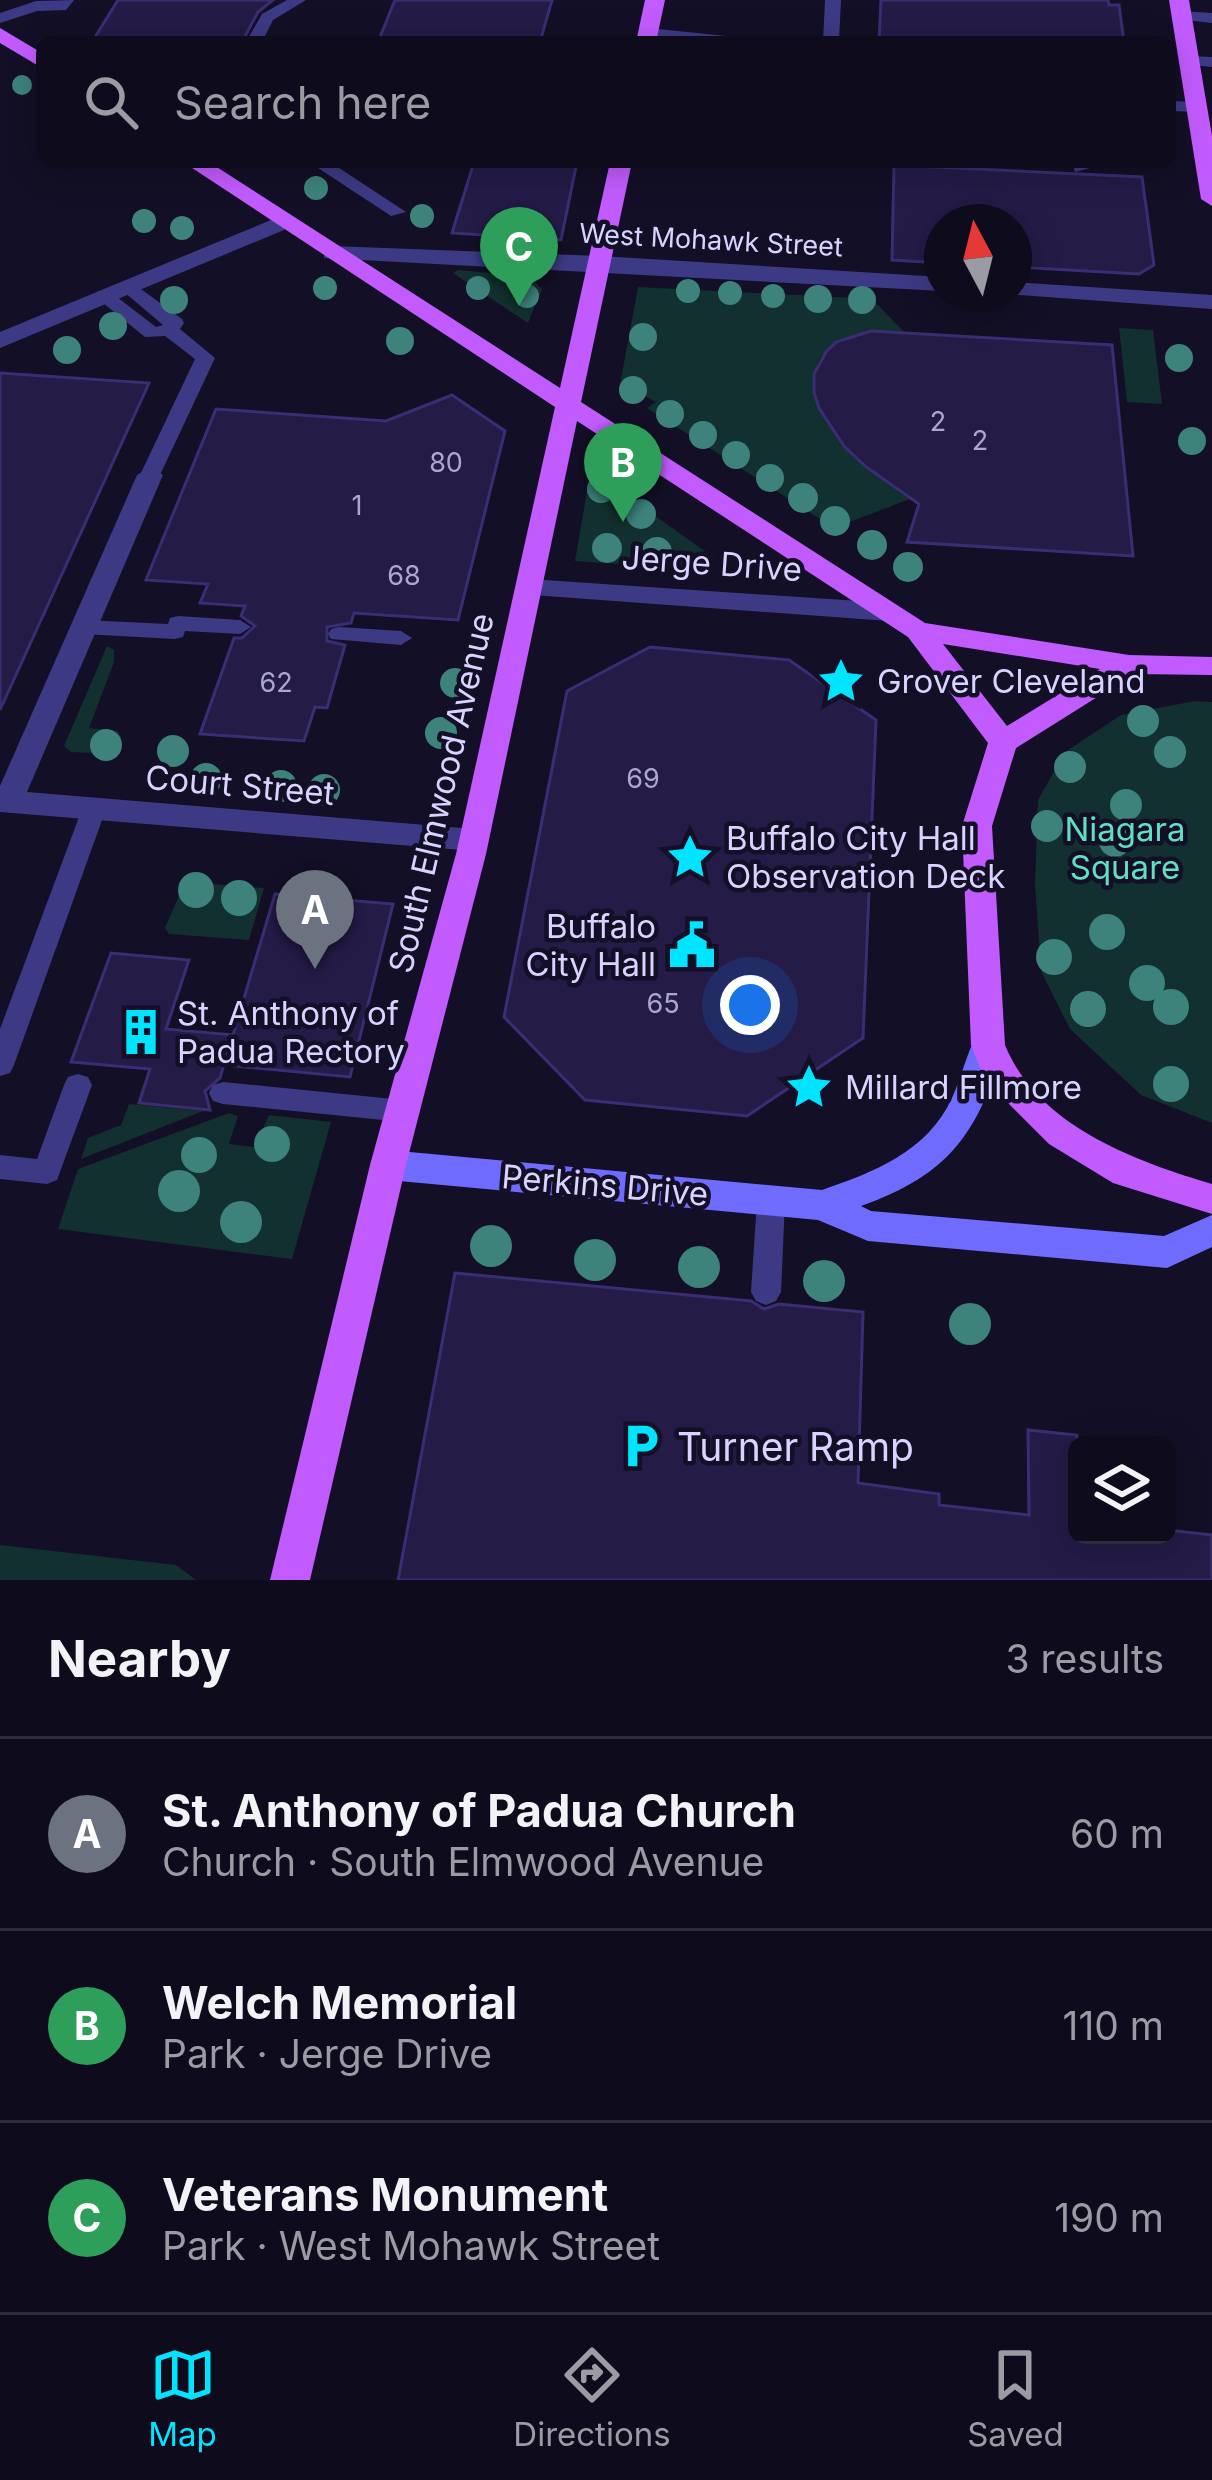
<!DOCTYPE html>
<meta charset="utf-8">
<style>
body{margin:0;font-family:Inter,sans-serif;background:#1c1929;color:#f1f3f6}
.controls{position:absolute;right:36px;bottom:36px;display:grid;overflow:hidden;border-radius:18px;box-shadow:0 6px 30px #0003}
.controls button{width:108px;height:108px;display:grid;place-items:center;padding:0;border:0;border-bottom:3px solid #2e2b3b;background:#0e0b1c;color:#f1f3f6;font:60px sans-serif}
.compass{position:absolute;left:924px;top:204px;width:108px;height:108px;border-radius:50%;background:#0e0b1c;box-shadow:0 6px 30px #0003;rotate:353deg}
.you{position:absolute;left:750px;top:1005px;width:42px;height:42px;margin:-30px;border:9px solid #fff;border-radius:50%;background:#1a73e8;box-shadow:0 0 0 18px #1a73e833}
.badge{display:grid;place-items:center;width:78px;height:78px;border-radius:50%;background:#00e5ff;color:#fff;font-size:39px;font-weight:700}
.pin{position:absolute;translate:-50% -99px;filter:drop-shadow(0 3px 6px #0008)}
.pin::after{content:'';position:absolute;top:63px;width:42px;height:36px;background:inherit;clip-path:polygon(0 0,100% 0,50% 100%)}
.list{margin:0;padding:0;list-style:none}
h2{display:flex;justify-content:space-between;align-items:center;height:156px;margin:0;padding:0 48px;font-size:51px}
h2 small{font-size:39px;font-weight:400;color:#9b9ba3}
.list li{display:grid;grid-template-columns:78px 1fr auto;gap:36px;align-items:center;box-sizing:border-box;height:192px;padding:0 48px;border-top:3px solid #2e2b3b}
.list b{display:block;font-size:45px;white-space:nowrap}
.list p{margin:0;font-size:39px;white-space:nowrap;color:#9b9ba3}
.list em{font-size:39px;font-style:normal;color:#9b9ba3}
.icon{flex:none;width:66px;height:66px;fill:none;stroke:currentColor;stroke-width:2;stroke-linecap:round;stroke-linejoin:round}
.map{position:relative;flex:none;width:1212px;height:1580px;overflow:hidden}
.search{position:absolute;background:#0e0b1c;box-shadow:0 6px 30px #0003;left:36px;right:36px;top:36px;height:132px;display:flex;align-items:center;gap:30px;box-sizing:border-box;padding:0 42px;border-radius:18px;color:#9b9ba3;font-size:45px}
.sheet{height:732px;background:#0e0b1c}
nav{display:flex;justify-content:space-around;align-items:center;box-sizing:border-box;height:168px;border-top:3px solid #2e2b3b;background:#0e0b1c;font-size:33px;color:#9b9ba3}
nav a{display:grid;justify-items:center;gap:6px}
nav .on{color:#00e5ff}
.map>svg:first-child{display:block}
.green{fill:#12302f}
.building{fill:#241b47;stroke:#3b2d73;stroke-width:3}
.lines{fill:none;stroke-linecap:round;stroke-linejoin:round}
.lane{fill:#3d3a85;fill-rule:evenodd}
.street{fill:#3d3a85;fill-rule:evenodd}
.secondary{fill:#6f6bff;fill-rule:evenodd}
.primary{fill:#c25bff;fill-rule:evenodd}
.tree{fill:#3d827b}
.labels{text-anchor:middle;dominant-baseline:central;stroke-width:9;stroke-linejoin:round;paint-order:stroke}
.far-street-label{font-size:27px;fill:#d9d4ff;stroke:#130f26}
.number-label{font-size:27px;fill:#aca6d1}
.street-label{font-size:33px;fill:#d9d4ff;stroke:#130f26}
.poi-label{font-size:33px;fill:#d9d4ff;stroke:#130f26;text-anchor:start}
.park-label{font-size:33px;fill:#5fe0c0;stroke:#130f26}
.near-poi-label{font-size:39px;fill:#d9d4ff;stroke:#130f26;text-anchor:start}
</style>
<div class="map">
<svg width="1212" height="1580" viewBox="0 0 1212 1580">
<rect width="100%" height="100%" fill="#130f26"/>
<!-- green -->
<path class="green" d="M458 270 530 277 542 289 528 323 453 273Z
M638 287 872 299 903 331C745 332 833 450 910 499L834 528 647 408 656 402 641 394 632 398 619 390Z
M1119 328 1153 330 1162 404 1127 402Z
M606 481 713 557 707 570 575 561 588 486Z
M107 646 114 650V662L89 728 117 731 121 737 115 754 71 752 64 746Z
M1195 701 1212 702V1123L1141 1095 1070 1029 1041 971 1035 884 1038 800 1065 752 1121 715Z
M185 882 264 888 249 940 169 934 165 928Z
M129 1104 203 1111 81 1159 88 1138 121 1125Z
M229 1113 238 1116 229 1144 255 1147 269 1115 331 1122 292 1259 58 1229 78 1169Z
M0 1545 176 1565 196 1580H0Z"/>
<!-- building -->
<path class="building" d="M118 0H273L258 12 242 42H92Z
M395 0H552L540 42H378Z
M881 0H1108L1109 5H1119L1124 42H879Z
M474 162H577L561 240 452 233Z
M894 165 1142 177 1154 265 1139 274 1014 267V222H942V263L892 260Z
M871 331 1112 345 1133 556 907 542 919 504 865 466 844 446 819 408 814 392V374L826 352 836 342Z
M0 373 149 383 0 710Z
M452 395 505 431 458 620 354 613 351 623 327 627V641L345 645 327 708 315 707 304 741 200 734 234 638H242L255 626 241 616 245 606 200 603 208 584 146 580 216 409 386 421Z
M650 647 789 660 876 720 863 1038 747 1116 585 1100 504 1017 567 691Z
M275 894 393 904 350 1077 224 1065 229 1047 220 1078 205 1091 210 1110 139 1103 150 1069 71 1062 111 953 189 960 166 1029 233 1035Z
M455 1273 751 1301 764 1309 779 1304 863 1312 858 1483 939 1494V1505L1029 1515 1028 1430 1077 1435V1535H1167V1530L1212 1535V1580H398Z"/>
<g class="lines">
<!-- lane -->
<path class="lane" d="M74 0 66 10 37 11 0 23V13L36 1Z
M287 0H306L273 20 262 42H246L262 14Z
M825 0H841L839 42H823Z
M1182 11 1212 13V23L1177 19V13Z
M648 28 736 37 744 42H690L642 36V30Z
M1189 56 1212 57V67L1183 64V58Z
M1170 101 1197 102 1205 107 1197 112 1170 111Z
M309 162H330L406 212 391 216Z
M830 162H864L865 163 856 168Z
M1072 162H1090V168L1075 172Z
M130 281 182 319 184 323 180 329 215 358 160 475 150 481 140 475 195 359 165 336 145 337 97 298 106 292 113 294 156 327 163 325 123 291V283Z
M178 616 240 620 251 627 240 634 185 631 183 637 175 639 83 634 72 627 83 620 168 624 170 618Z
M339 627 401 631 412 638 401 645 331 639 328 634 331 629Z
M94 800 106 809 14 1065 10 1073 0 1076V1029L82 809Z
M78 1074 88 1077 92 1085 57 1180 47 1184 0 1179V1155L37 1159 64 1085 68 1077Z
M223 1082 403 1100 413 1103 417 1111 413 1119 403 1122 223 1104 213 1101 209 1093 213 1085Z
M771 1189 781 1193 785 1201 781 1292 776 1301 766 1305 756 1301 751 1292 757 1201 761 1193Z"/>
<!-- street -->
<path class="street" d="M283 215 291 217V227L0 348V332Z
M332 246 600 256 942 277V291L324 258V248Z
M1014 282 1212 295V309L1006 294H1014Z
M150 467 163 475 27 792 474 829 485 832 489 840 485 848 474 851 0 812V786L137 475Z
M529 579 889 603 903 612 889 621 519 594 515 588Z"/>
<!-- secondary -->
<path class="secondary" d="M988 1032 1000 1036 1005 1045C977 1133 951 1174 861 1206L871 1211 1164 1236 1212 1215V1247L1167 1268 868 1241 818 1220 388 1180 376 1175 370 1165 376 1155 388 1150 822 1190C874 1172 927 1152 952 1098 961 1078 966 1056 976 1036Z"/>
<!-- primary -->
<path class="primary" d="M645 0H665L656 42H636Z
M1169 0H1189L1212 136V206L1201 199Z
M0 28 42 53V68L0 43Z
M183 162H209L560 388 610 162H632L581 402 925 623 1129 655 1212 657V675L1134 674 1016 748 992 826 1005 1045C1038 1126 1135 1161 1212 1184V1214L1113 1183 1049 1144 985 1080 971 1045 962 826 988 743 908 637 577 421 486 854 406 1165 310 1580H270L370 1165 456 854 555 407ZM943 644 1100 669 1007 726Z"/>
</g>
<!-- trees -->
<g class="tree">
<circle cx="22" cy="85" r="10"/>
<circle cx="316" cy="188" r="12"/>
<circle cx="422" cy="216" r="12"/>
<circle cx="144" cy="221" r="12"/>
<circle cx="182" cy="228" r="12"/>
<circle cx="325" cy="288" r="12"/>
<circle cx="478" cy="288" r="12"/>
<circle cx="688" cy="291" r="12"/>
<circle cx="730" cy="293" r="12"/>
<circle cx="527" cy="296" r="12"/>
<circle cx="773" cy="296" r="12"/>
<circle cx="818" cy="299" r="14"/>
<circle cx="174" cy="300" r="14"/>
<circle cx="862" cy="300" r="14"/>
<circle cx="113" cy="326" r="14"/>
<circle cx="643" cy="337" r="14"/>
<circle cx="400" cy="341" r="14"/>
<circle cx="67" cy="350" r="14"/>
<circle cx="1179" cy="358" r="14"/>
<circle cx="633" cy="390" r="14"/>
<circle cx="670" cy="414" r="14"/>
<circle cx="703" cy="435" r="14"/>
<circle cx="1192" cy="441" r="14"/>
<circle cx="736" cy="455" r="14"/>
<circle cx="770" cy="478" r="14"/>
<circle cx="601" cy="489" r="14"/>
<circle cx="803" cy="498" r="15"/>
<circle cx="641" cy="514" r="15"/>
<circle cx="835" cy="521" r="15"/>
<circle cx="872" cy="545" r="15"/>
<circle cx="607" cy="548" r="15"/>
<circle cx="657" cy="552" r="15"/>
<circle cx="908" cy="567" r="15"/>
<circle cx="455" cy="683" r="15"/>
<circle cx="1143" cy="721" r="16"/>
<circle cx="441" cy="733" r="16"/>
<circle cx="106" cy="745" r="16"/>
<circle cx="173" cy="751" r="16"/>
<circle cx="1170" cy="752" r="16"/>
<circle cx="1070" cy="767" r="16"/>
<circle cx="206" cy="779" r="16"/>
<circle cx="281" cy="786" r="16"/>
<circle cx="324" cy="790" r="16"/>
<circle cx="1126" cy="805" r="16"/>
<circle cx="1047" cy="826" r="16"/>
<circle cx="1115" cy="841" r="16"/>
<circle cx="196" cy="890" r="18"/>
<circle cx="239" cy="898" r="18"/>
<circle cx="1107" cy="932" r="18"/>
<circle cx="1054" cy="957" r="18"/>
<circle cx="1147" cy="983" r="18"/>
<circle cx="1171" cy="1007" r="18"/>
<circle cx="1088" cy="1009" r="18"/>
<circle cx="1171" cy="1084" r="18"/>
<circle cx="272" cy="1144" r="18"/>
<circle cx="199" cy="1155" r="18"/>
<circle cx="179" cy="1191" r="21"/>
<circle cx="241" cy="1222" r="21"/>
<circle cx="491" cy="1246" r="21"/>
<circle cx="595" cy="1260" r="21"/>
<circle cx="699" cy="1267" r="21"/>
<circle cx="824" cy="1281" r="21"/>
<circle cx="970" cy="1324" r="21"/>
</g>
<!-- icons -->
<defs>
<symbol id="sight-bare" viewBox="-9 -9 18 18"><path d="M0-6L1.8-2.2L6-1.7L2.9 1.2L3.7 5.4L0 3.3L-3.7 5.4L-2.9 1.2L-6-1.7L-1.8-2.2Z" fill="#00e5ff" stroke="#130f26" stroke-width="2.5" paint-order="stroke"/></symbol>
<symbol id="civic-bare" viewBox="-9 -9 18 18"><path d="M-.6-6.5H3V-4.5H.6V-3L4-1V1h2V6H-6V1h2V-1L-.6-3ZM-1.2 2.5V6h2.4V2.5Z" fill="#00e5ff" stroke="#130f26" stroke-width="2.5" paint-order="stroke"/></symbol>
<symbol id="building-bare" viewBox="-9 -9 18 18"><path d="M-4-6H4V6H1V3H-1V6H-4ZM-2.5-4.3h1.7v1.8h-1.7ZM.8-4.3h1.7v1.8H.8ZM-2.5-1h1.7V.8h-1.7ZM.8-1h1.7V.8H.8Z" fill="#00e5ff" stroke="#130f26" stroke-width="2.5" paint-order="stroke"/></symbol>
<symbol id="parking-bare" viewBox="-9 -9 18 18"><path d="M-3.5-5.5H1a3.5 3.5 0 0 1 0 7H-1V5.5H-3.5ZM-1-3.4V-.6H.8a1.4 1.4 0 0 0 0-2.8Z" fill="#00e5ff" stroke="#130f26" stroke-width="2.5" paint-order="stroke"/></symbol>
</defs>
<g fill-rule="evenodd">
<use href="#sight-bare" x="808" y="648" width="66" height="66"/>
<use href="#sight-bare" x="657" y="824" width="66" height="66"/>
<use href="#civic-bare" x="659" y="912" width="66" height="66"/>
<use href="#building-bare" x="108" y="999" width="66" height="66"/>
<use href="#sight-bare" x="776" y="1054" width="66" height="66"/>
<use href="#parking-bare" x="608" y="1413" width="66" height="66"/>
</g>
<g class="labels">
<!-- far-street labels -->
<g class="far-street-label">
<text transform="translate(711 240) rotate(3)">West Mohawk Street</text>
</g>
<!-- number labels -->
<g class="number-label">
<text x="938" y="421">2</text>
<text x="980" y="440">2</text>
<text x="446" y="462">80</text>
<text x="357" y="505">1</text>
<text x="404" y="575">68</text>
<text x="276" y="682">62</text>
<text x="643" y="778">69</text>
<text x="663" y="1003">65</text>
</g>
<!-- street labels -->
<g class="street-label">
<text transform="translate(712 563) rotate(4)">Jerge Drive</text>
<text transform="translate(240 785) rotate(5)">Court Street</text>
<text transform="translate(441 793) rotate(-77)">South Elmwood Avenue</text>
<text transform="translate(605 1185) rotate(5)">Perkins Drive</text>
</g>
<!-- poi labels -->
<g class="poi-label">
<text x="877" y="681">Grover Cleveland</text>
<text x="726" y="838">Buffalo City Hall<tspan x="726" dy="38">Observation Deck</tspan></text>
<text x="656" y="926" text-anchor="end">Buffalo<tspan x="656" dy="38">City Hall</tspan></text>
<text x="177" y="1013">St. Anthony of<tspan x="177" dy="38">Padua Rectory</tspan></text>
<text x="845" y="1087">Millard Fillmore</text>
</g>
<!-- park labels -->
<g class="park-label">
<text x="1125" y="829">Niagara<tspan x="1125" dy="38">Square</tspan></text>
</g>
<!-- near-poi labels -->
<g class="near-poi-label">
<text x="677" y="1446">Turner Ramp</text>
</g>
</g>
</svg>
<div class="controls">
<button><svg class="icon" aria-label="layers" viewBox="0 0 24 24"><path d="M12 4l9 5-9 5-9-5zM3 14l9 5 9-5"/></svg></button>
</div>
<svg class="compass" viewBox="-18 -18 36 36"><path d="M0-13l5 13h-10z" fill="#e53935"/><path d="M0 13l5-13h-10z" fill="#9b9ba3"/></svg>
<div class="you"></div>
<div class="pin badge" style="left:315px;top:969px;background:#6b7280">A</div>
<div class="pin badge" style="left:623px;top:522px;background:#2e9e5b">B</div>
<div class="pin badge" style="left:519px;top:306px;background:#2e9e5b">C</div>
<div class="search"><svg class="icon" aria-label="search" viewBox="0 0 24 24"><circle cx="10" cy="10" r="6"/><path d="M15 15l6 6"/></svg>Search here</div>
</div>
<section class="sheet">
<h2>Nearby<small>3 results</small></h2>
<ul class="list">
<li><span class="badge" style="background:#6b7280">A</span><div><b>St. Anthony of Padua Church</b><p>Church · South Elmwood Avenue</p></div><em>60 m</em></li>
<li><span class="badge" style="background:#2e9e5b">B</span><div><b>Welch Memorial</b><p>Park · Jerge Drive</p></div><em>110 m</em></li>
<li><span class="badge" style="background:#2e9e5b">C</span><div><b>Veterans Monument</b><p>Park · West Mohawk Street</p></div><em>190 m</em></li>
</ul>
</section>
<nav>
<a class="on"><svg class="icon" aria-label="map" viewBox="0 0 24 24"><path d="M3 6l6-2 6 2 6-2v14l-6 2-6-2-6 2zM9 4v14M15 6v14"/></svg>Map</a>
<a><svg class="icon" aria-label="directions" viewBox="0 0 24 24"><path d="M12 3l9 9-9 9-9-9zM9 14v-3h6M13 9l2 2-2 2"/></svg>Directions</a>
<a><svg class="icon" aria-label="saved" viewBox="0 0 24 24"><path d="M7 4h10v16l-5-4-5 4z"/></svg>Saved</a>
</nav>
